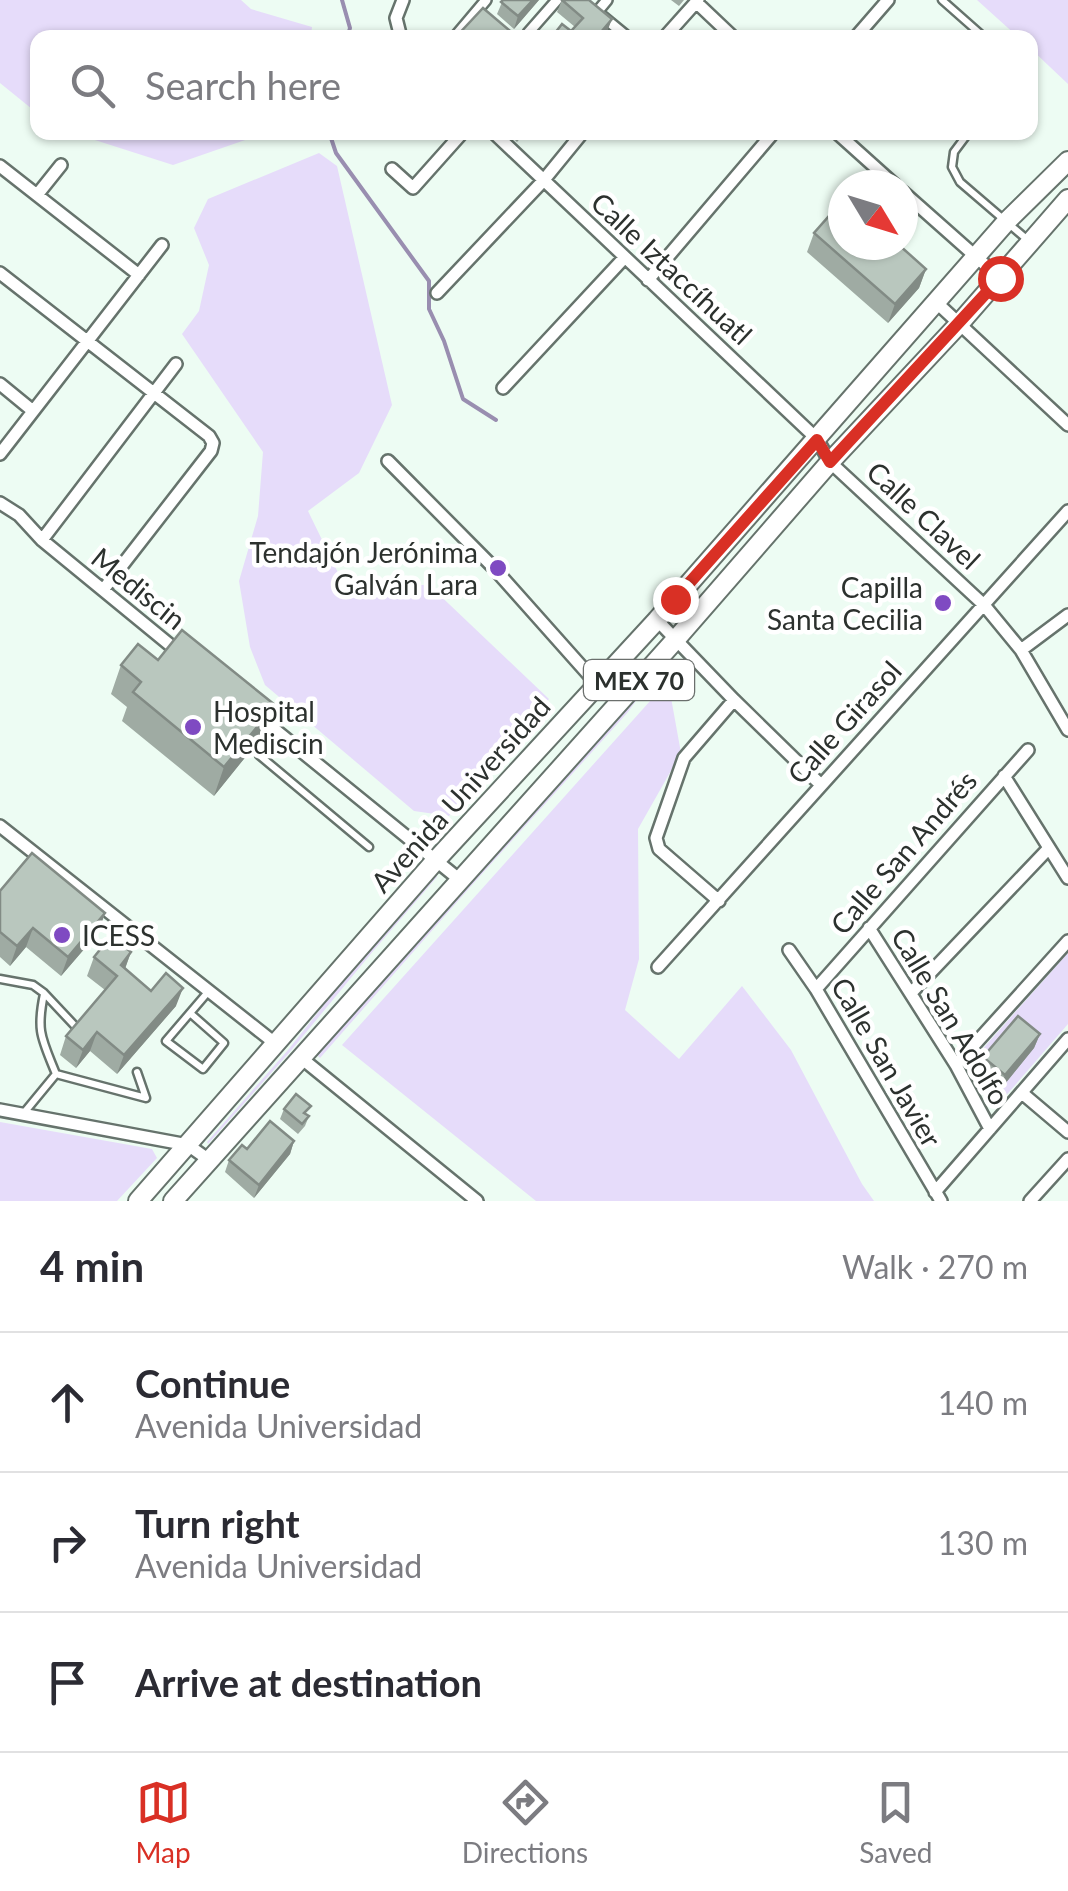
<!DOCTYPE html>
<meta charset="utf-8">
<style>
body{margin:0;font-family:Lato,sans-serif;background:#f7f7f7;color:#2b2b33}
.compass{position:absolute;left:828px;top:170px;width:90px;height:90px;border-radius:50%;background:#fff;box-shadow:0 2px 8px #0004;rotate:128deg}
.stop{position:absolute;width:30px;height:30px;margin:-22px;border:8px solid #d93025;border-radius:50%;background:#fff}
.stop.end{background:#d93025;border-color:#fff;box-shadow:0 2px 10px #0008}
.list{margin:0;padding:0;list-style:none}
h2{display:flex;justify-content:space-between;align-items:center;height:130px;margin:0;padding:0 40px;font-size:42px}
h2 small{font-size:32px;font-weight:400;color:#7c7c81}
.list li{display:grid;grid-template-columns:65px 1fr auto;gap:30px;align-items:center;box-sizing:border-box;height:140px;padding:0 40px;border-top:2px solid #e1e1e2}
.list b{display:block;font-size:38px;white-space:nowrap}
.list p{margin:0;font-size:32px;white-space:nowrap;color:#7c7c81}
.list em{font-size:32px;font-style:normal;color:#7c7c81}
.icon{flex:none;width:55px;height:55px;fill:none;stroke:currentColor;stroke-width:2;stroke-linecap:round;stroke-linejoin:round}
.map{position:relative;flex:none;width:1068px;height:1201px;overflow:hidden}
.search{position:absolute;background:#fff;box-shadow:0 2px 8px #0004;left:30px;right:30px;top:30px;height:110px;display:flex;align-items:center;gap:25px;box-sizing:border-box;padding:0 35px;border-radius:20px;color:#7c7c81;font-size:38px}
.sheet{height:550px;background:#fff}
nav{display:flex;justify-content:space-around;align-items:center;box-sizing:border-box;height:140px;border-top:2px solid #e1e1e2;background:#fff;font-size:28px;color:#7c7c81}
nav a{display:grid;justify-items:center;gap:5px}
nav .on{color:#d93025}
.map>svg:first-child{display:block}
.green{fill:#e6dcfa}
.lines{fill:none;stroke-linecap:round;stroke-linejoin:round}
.stream{stroke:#998eb0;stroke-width:4}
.service-casing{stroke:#66736c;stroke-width:11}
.pedestrian-casing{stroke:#66736c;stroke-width:14}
.minor-casing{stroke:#66736c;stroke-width:16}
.primary-casing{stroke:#66736c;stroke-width:22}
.service{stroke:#fff;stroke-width:6}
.pedestrian{stroke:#fff;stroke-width:9}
.minor{stroke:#fff;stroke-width:11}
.primary{stroke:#fff;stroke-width:18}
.wall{fill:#9faba3}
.shaded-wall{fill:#828b85}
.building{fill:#b9c7be;stroke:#828b85;stroke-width:2.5}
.route{stroke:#d93025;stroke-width:12}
.poi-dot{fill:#7f4ac2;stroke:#fff;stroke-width:4}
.labels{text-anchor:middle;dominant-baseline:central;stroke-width:9;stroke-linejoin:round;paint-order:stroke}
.shield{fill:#fff;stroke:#6b6f6d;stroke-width:2.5}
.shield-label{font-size:25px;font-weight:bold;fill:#2c312e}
.street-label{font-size:28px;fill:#2c312e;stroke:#fff}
.poi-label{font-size:28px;fill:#2c312e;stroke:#fff;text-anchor:end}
</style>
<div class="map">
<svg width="1068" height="1201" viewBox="0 0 1068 1201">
<rect width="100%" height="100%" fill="#edfcf3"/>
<!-- green -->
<path class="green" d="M0 0H241L251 9 312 27 311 37 38 38 37 113 0 83Z
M977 0H1068V84L1031 49 1030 38 1018 37Z
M73 133 265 132V133L173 165Z
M319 153 337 166 392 405 359 473 308 511 344 585H429L549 699 449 816 414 811 265 685 250 647 239 581 258 516 263 452 182 334 199 311 209 265 194 228 208 199Z
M668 681 681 753 638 829 639 959 625 1010 679 1059 742 986 791 1050 862 1184 874 1201H536L342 1045Z
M635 696 638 698 628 712 472 885 320 1058 317 1055 320 1048Z
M436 874 437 877 374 950 289 1053 208 1144 207 1142 288 1050 362 957Z
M1068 953V1024L996 1107 993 1106 970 1067V1063Z
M0 1122 152 1149 157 1158 117 1201H0Z"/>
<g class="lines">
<!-- stream -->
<path class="stream" d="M342 0 350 28 347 38
M329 132 336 153 429 281V309L444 341 463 399 496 420"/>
<defs>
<path id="service" d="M942 0 985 38
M969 132 954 152 952 167 960 182 1030 242
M277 732 259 755 369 847
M0 979 33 985 44 993 75 1026
M44 994C36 1032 42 1039 56 1074
M190 1013 224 1043 203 1069 166 1041 208 992
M23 1114 56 1074 146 1098 137 1072"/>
<path id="pedestrian" d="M607 0 597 12 625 35
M528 33 557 0
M454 38 486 0"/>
<path id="minor" d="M696 2 734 38
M401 38 396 18 403 0
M664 38 698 0
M855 38 888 0
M493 132 817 439 830 462 984 605 1021 650 1068 730
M836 132 895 185
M0 166 139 275
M392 169 413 188 463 132
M903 192 1000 278
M37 195 61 165
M0 273 209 436 213 443 211 451 103 590
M648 280 774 132
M437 293 543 181 583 132
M937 303 1068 425
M0 384 33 411
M503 388 625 257
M0 454 162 245
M388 461 492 566 597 684
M0 503 19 515 42 540 181 654
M42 540 176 364
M657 620 734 700 821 785
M1021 650 1068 615
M258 716 460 880
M1004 776 1068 878
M0 826 276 1044
M719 901 659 849 656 838 684 758 734 700
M869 928 956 1065 990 1129
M789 950 816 989 941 1201
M658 967 1068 511
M816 989 1028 750
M911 993 1049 848
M300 1057 477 1201
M956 1065 1068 941
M1022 1093 1068 1132
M0 1110 188 1145 209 1160
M935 1192 1068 1039
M1030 1201 1068 1159"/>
<path id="primary" d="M138 1201 436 860 657 620 1007 221 1068 161
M173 1201 677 638 830 462 959 324 1068 199"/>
</defs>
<!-- service casing -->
<use href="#service" class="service-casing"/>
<!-- pedestrian casing -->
<use href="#pedestrian" class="pedestrian-casing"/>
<!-- minor casing -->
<use href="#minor" class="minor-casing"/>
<!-- primary casing -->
<use href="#primary" class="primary-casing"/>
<!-- service -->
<use href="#service" class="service"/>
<!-- pedestrian -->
<use href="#pedestrian" class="pedestrian"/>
<!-- minor -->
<use href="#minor" class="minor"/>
<!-- primary -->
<use href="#primary" class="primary"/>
</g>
<!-- wall -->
<path class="wall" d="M503 0H539L514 29 497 14Z
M562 0 593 3 607 32 571 31 575 27 557 12Z
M671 0H684L679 6Z
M507 132H526L517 142Z
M814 233 926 269 919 288 888 323 807 252Z
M158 660 264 734 214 796 122 721 127 707 111 694 121 665Z
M0 891 105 913 98 933 61 976 26 947 10 966 0 957Z
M131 952 125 969 151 991 176 1006 117 1074 90 1051 76 1068 60 1055 66 1036 105 990 87 976 94 957Z
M1040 1034 1034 1048 1000 1090 978 1072 983 1057Z
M284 1109 309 1116 305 1126 298 1134 280 1119Z
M294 1141 290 1154 254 1198 225 1172 229 1160 247 1149Z"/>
<!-- shaded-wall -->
<path class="shaded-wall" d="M533 0H539L514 29 518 16Z
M612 19 607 32 602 38H596Z
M926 269 919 288 888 323 895 304Z
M275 705 264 734 214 796 224 767Z
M105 913 98 933 61 976 68 957Z
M33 928 26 947 10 966 17 946Z
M131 952 124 971 121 965Z
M183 988 176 1006 117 1074 124 1055Z
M97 1032 90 1051 76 1068 83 1050Z
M1040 1034 1034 1048 1000 1090 1005 1075Z
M294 1141 290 1154 254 1198 259 1185Z"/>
<!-- building -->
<path class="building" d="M503 0H533L518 16 501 2Z
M562 0H589L612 19 596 38H551L562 24 571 31 583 18Z
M483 8 516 36 515 38H455Z
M843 200V245H899L926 269 895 304 814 233Z
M182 630 275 705 224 767 133 692 141 682 121 665 138 644 158 660Z
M32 853 105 913 68 957 33 928 17 946 0 932V891Z
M111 936 131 952 121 965 151 991 166 973 183 988 124 1055 97 1032 83 1050 66 1036 117 976 94 957Z
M1018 1016 1040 1034 1005 1075 983 1057Z
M296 1094 311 1106 304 1113 309 1116 302 1124 284 1109Z
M270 1121 294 1141 259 1185 229 1160 242 1145 247 1149Z"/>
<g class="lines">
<!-- route -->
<path class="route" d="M675 599 817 440 830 462 1000 278"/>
</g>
<!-- markers -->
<g class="poi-dot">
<circle cx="498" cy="568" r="10"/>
<circle cx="943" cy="603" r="10"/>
<circle cx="193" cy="727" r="10"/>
<circle cx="62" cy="935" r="10"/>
</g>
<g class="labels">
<!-- shield labels -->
<rect class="shield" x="584" y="660" width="110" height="40" rx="8"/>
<g class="shield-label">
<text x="639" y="680">MEX 70</text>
</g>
<!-- street labels -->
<g class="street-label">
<text transform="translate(672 268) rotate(43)">Calle Iztaccíhuatl</text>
<text transform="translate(924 515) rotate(43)">Calle Clavel</text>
<text transform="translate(139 588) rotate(39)">Mediscin</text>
<text transform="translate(844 722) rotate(-48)">Calle Girasol</text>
<text transform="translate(460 794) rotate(-48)">Avenida Universidad</text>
<text transform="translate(903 852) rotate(-49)">Calle San Andrés</text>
<text transform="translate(951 1016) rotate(59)">Calle San Adolfo</text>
<text transform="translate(887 1062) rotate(60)">Calle San Javier</text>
</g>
<!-- poi labels -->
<g class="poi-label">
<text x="478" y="552">Tendajón Jerónima<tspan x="478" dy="32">Galván Lara</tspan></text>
<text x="923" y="587">Capilla<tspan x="923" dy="32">Santa Cecilia</tspan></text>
<text x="213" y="711" text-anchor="start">Hospital<tspan x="213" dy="32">Mediscin</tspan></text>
<text x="82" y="935" text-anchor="start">ICESS</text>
</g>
</g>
</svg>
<svg class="compass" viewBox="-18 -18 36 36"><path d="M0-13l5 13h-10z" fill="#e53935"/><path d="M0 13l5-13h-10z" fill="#7c7c81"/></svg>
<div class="stop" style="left:1000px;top:278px"></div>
<div class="stop end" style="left:675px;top:599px"></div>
<div class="search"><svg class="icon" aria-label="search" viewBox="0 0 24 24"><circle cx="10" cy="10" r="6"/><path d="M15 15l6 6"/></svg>Search here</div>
</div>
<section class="sheet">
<h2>4 min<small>Walk · 270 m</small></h2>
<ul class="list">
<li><svg class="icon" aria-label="ahead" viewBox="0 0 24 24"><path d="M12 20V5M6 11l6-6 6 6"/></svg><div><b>Continue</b><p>Avenida Universidad</p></div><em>140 m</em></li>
<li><svg class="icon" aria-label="right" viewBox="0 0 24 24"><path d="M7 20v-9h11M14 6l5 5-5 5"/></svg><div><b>Turn right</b><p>Avenida Universidad</p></div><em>130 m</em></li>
<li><svg class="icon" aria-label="arrive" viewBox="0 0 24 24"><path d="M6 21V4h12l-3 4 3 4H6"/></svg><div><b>Arrive at destination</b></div></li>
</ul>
</section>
<nav>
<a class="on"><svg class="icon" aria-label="map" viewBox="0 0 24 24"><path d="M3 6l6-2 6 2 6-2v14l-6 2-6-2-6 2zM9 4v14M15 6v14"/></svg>Map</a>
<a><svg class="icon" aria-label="directions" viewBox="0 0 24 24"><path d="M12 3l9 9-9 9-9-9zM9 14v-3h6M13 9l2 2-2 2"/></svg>Directions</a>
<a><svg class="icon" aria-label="saved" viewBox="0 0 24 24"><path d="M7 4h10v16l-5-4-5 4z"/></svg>Saved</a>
</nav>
